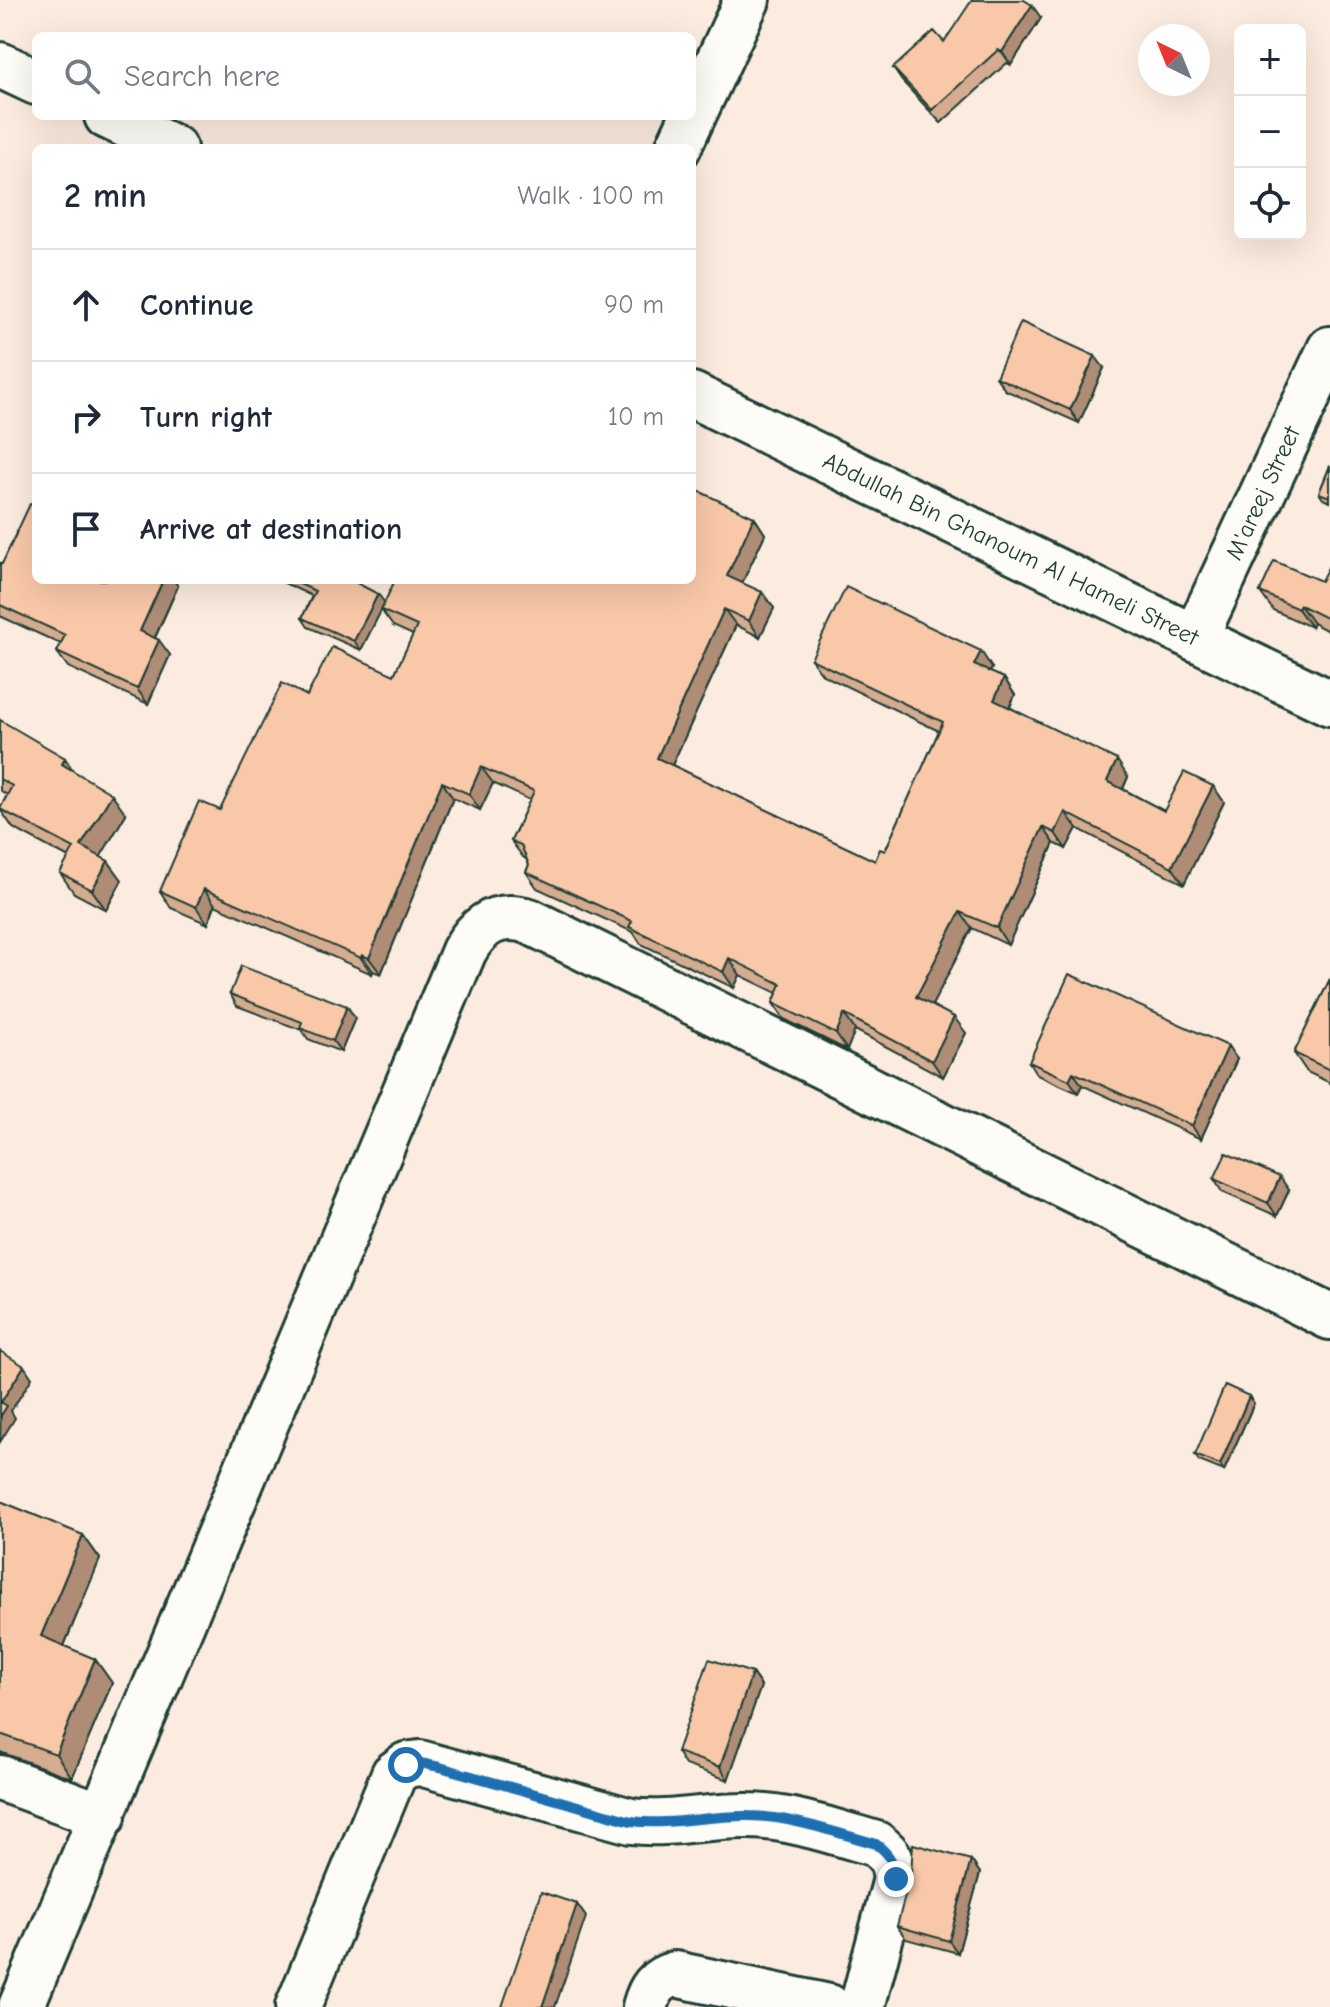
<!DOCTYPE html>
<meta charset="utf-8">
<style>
body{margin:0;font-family:"Comic Neue",sans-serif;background:#f2f2f3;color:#1f2937}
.controls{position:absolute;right:24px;top:24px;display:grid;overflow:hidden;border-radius:12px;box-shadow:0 8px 32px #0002}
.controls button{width:72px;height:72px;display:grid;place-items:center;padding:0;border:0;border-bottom:2px solid #e0e1e3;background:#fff;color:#1f2937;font:40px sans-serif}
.compass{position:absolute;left:1138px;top:24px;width:72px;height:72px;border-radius:50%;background:#fff;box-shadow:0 8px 32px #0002;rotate:317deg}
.stop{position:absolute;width:24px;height:24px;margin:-18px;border:6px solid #1f6fb2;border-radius:50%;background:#fff}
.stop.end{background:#1f6fb2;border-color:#fff;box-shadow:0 2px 8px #0008}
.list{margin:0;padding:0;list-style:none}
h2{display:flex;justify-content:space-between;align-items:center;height:104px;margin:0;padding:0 32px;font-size:34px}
h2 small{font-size:26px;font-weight:400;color:#747a83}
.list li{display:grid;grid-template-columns:52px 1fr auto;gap:24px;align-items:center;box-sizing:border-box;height:112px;padding:0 32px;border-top:2px solid #e0e1e3}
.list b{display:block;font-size:30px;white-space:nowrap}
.list em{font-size:26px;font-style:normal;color:#747a83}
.icon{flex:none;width:44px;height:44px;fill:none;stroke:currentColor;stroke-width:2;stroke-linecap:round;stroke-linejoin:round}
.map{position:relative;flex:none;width:1330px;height:2007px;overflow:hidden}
.search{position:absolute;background:#fff;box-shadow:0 8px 32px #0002;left:32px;top:32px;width:664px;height:88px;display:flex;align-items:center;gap:20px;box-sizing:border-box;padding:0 28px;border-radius:12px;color:#747a83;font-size:30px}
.panel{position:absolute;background:#fff;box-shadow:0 8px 32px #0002;left:32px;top:144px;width:664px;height:440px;border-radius:12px}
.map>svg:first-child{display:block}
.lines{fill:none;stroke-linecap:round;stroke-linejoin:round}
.minor-casing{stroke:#1f3d34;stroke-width:50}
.minor{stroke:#fdfcf7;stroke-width:44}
.wall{fill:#d6ac90;stroke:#1f3d34;stroke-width:2}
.shaded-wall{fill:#ae8c76;stroke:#1f3d34;stroke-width:2}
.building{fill:#f9c8a8;stroke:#1f3d34;stroke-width:2}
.route{stroke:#1f6fb2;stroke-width:10}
.labels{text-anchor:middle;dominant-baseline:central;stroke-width:6;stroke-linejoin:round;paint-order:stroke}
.street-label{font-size:24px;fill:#1f3d34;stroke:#fdfcf7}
</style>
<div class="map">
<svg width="1330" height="2007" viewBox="0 0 1330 2007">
<rect width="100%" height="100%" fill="#fcecdf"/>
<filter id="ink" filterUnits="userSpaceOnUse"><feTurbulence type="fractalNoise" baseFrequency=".0125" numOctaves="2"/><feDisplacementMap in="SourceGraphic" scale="16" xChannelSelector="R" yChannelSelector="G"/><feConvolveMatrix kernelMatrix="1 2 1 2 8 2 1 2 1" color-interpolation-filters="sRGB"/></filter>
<g filter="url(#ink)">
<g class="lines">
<defs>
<g id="minor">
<path d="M0 65 36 82"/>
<path d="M107 116 174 148"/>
<path d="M678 148 747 0"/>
<path id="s1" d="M692 395 1330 703"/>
<path id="s2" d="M1195 638 1330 349"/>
<path d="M0 1778 103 1816"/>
<path d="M21 2007 464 951C479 924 498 912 529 921L1330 1317"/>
<path d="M298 2007 394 1774 406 1765 420 1763 631 1821C671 1826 709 1815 749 1816 789 1816 838 1833 876 1844 890 1854 894 1862 896 1879L862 2007"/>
<path d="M645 2007C650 1989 656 1979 675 1974L829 2007"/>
</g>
</defs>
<!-- minor casing -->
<use href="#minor" class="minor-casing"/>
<!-- minor -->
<use href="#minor" class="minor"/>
</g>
<!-- wall -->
<path class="wall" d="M1041 18 1011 65 1007 63 941 123 902 81 893 68 944 42Z
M1104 368 1079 423 1005 390 996 377Z
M1330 466V502L1323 499 1319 493Z
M754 517 765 534 742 583 774 608 760 637 736 625 672 765 875 861 885 851 939 731 823 675 811 659 992 668 990 672 1004 678 1015 695 1010 707 1128 777 1123 789 1164 811 1213 786 1224 802 1184 884 1077 828 1066 849 1054 843 1008 945 972 928 932 1005 966 1033 943 1077 855 1030 847 1050 784 1019 773 1003 777 993 740 975 734 988 641 944 633 932 537 888 526 872 529 865 526 859 523 857 511 841 530 800 493 783 480 810 453 798 381 974 373 971 372 974 215 905 208 924 171 908 160 891 220 810 307 696 394 675 413 635 393 626 381 610 361 650 308 627 302 618 312 596 282 582 280 580H351L384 603 692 580Z
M0 563 178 586 155 638 170 655 148 704 68 667 57 652 61 644 0 616Z
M1330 564V632L1313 623 1311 627 1273 610 1260 592 1321 581Z
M0 720 73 771 126 814 100 857 108 861 122 880 106 910 74 893 60 873 69 858 13 828 0 809 7 795 0 790Z
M1330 979V1083L1307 1072 1294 1053Z
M230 994 347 1006 355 1018 341 1052 308 1039 302 1030 237 1006Z
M1237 1059 1201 1139 1082 1085 1078 1093 1037 1075 1029 1062Z
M1214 1179 1289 1190 1277 1216 1222 1192Z
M1254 1403 1224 1471 1199 1461 1195 1455Z
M0 1501 83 1535 100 1559 64 1646 95 1659 112 1683 72 1778 0 1752Z
M752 1673 761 1686 728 1780 685 1765 677 1752Z
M971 1860 980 1873 958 1953 906 1939 897 1926Z"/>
<!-- shaded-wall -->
<path class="shaded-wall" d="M1032 5 1041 18 1011 65 1002 52Z
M1095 356 1104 368 1079 423 1070 410Z
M754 517 765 534 738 592 727 576Z
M163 580H174L178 586 151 646 140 631Z
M762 592 774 608 760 637 749 621Z
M378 594 385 603 361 650 354 641Z
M1300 605 1313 623 1311 627 1298 609Z
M724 609 736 625 668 774 657 758Z
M159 640 170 655 148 704 137 689Z
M981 651 992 668 986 681 974 665Z
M1004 678 1015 695 1005 716 994 700Z
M65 758 78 778 62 764Z
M1117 760 1128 777 1119 797 1107 781Z
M481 767 493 783 480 810 469 794Z
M442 782 453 798 381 974 369 958Z
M1213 786 1224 802 1184 884 1172 867Z
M112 794 126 814 95 866 81 846Z
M1065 812 1077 828 1066 849 1055 833Z
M1043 827 1054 843 1008 945 997 928Z
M108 861 122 880 106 910 92 890Z
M204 889 215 905 208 924 196 907Z
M960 912 972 928 928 1013 916 997Z
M362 955 373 971 372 974 361 958Z
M729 958 740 975 734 988 723 972Z
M347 1006 355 1018 341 1052 333 1041Z
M844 1014 855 1030 847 1050 836 1034Z
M954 1017 966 1033 943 1077 932 1061Z
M1228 1046 1237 1059 1201 1139 1192 1126Z
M1073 1072 1082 1085 1078 1093 1069 1080Z
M1280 1177 1289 1190 1277 1216 1268 1203Z
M24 1366 32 1378 11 1411 15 1418 0 1442 1 1402Z
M1249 1396 1254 1403 1224 1471 1220 1465Z
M83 1535 100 1559 58 1660 41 1636Z
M95 1659 112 1683 72 1778 56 1754Z
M752 1673 761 1686 728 1780 720 1767Z
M971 1860 980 1873 958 1953 949 1941Z
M577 1904 586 1917 555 2007H542Z"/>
<!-- building -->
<path class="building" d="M972 0H1024L1032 5 1002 52 998 50 932 110 893 68 934 31 944 42Z
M1021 322 1095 356 1070 410 996 377Z
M1330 466V497L1319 493Z
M692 488 754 517 727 576 762 592 749 621 724 609 657 758 875 861 880 849 885 851 943 722 811 659 846 587 981 651 974 665 1004 678 994 700 1117 760 1107 781 1164 811 1184 772 1213 786 1172 867 1065 812 1055 833 1043 827 997 928 960 912 916 997 954 1017 932 1061 844 1014 836 1034 773 1003 781 984 729 958 723 972 629 927 632 921 526 872 529 865 521 845 511 841 534 791 481 767 469 794 442 782 369 958 362 955 361 958 204 889 196 907 160 891 199 801 220 810 282 683 307 696 332 647 394 675 417 626 381 610 395 580H692Z
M30 504 36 506V580H163L140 631 159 640 137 689 57 652 65 635 0 605V563L2 564Z
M1274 561 1321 581 1330 564V620L1300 605 1298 609 1260 592Z
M291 580H351L378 594 354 641 302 618 315 591Z
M0 720 65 758 62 764 112 794 81 846 108 861 92 890 60 873 74 848 0 809 12 786 0 779Z
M241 966 347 1006 333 1041 300 1028 302 1022 230 994Z
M1069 974 1228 1046 1192 1126 1073 1072 1069 1080 1029 1062Z
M1330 979V1070L1294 1053Z
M1226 1153 1280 1177 1268 1203 1214 1179Z
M0 1351 24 1366 1 1402 7 1406 0 1417Z
M1225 1385 1249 1396 1220 1465 1195 1455Z
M0 1501 83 1535 41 1636 95 1659 56 1754 0 1734Z
M709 1659 752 1673 720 1767 677 1752Z
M913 1844 971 1860 949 1941 897 1926 911 1873Z
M541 1892 577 1904 542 2007H502Z"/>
</g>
<g class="lines" filter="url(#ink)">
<!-- route -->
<path class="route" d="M406 1765 420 1763 440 1767 631 1821C671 1826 709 1815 749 1816 789 1816 838 1833 876 1844 890 1854 894 1863 896 1879"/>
</g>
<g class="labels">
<!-- street labels -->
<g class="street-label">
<text stroke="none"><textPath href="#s2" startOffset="160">M'areej Street</textPath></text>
<text stroke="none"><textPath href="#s1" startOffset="354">Abdullah Bin Ghanoum Al Hameli Street</textPath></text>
</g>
</g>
</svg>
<div class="controls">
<button>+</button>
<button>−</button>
<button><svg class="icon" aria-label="locate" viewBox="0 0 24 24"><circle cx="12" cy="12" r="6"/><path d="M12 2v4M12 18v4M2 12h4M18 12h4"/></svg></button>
</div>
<svg class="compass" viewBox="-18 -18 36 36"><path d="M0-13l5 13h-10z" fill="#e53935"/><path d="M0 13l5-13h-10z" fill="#747a83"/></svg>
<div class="stop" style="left:406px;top:1765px"></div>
<div class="stop end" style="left:896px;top:1879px"></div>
<div class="search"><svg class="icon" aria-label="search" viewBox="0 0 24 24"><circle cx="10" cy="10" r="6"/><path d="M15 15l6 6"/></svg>Search here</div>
<section class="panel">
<h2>2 min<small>Walk · 100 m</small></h2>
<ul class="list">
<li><svg class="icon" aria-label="ahead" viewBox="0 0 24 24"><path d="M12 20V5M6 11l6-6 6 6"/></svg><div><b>Continue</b></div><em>90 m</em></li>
<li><svg class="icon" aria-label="right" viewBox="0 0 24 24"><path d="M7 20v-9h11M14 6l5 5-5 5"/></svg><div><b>Turn right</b></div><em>10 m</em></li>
<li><svg class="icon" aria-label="arrive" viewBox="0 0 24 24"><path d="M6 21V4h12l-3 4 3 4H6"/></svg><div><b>Arrive at destination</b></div></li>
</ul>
</section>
</div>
